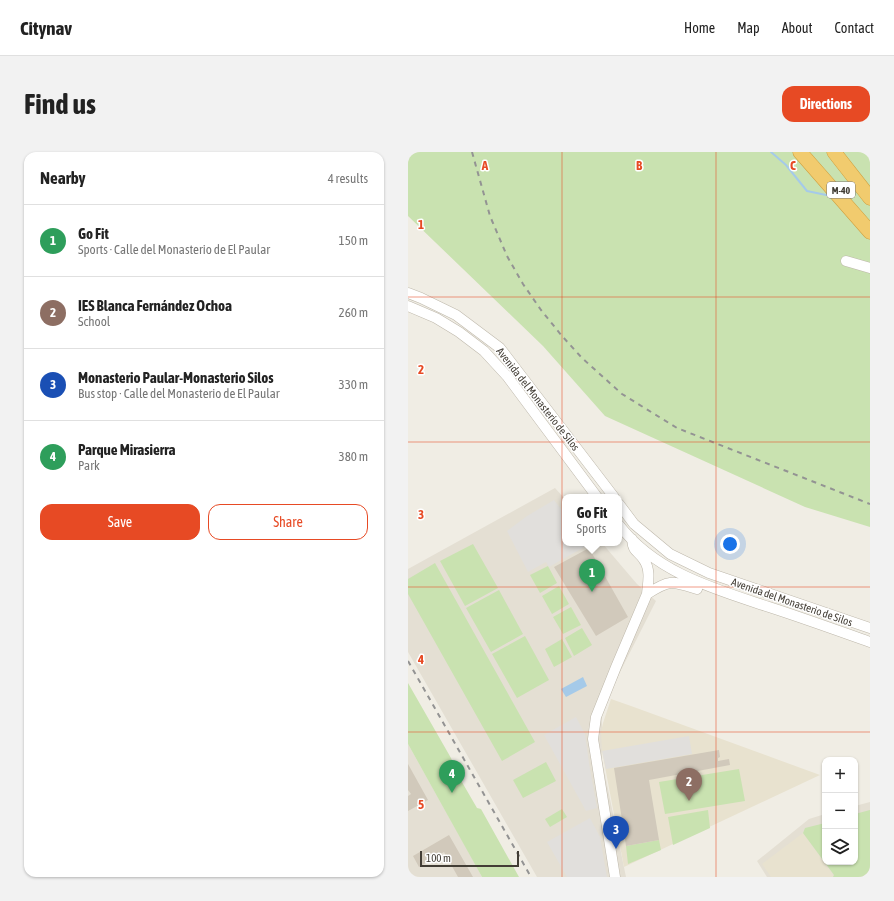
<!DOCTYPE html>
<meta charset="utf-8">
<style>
body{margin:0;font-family:"Asap Condensed",sans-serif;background:#f2f2f2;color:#222}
.controls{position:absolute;right:12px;bottom:12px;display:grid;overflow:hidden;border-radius:8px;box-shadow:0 1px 3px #0004}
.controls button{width:36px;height:36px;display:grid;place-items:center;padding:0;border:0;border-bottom:1px solid #e0e0e0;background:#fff;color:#222;font:20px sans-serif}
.scale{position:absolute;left:12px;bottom:10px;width:99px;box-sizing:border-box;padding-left:4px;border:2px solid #423d35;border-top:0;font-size:11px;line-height:14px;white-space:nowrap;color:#423d35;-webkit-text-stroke:3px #fff;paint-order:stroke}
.you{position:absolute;left:322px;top:392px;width:14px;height:14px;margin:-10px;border:3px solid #fff;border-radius:50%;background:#1a73e8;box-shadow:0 0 0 6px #1a73e833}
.badge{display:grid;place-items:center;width:26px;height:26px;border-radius:50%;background:#e74a24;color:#fff;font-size:13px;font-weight:700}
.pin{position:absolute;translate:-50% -33px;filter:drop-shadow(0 1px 2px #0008)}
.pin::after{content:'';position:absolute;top:21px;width:14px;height:12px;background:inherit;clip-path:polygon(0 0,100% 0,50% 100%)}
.popup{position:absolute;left:154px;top:342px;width:60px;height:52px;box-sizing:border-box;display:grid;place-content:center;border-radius:8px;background:#fff;filter:drop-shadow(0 1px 3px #0005);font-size:13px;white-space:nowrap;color:#767676}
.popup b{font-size:15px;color:#222}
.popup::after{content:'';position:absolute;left:50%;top:100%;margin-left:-8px;border:8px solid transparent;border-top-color:#fff}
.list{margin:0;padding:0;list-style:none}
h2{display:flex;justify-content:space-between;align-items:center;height:52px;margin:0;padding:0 16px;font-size:17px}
h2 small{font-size:13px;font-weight:400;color:#767676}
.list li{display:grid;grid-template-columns:26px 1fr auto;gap:12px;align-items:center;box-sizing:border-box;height:72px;padding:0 16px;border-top:1px solid #e0e0e0}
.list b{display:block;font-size:15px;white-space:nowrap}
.list p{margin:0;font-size:13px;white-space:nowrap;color:#767676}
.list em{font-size:13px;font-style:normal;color:#767676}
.actions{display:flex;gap:8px;padding:12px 16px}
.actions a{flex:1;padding:9px 0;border:1px solid #e74a24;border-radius:12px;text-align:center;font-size:14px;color:#e74a24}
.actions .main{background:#e74a24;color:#fff}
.icon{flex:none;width:22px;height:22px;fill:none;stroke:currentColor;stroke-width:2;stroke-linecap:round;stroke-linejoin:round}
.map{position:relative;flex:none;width:462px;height:725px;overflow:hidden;border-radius:12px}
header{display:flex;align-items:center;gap:24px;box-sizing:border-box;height:56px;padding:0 20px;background:#fff;border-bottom:1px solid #e0e0e0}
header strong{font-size:19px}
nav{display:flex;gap:22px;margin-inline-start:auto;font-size:14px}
.intro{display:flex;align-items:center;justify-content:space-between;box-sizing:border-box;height:96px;padding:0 24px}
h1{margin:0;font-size:28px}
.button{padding:10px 18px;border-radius:12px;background:#e74a24;color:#fff;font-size:14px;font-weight:700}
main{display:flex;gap:24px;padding:0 24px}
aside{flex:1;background:#fff;border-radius:12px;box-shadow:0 1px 3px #0004}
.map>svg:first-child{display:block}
.residential{fill:#e4dfd3}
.education{fill:#e8e2cf}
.green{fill:#c9e2b0}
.parking{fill:#e1dfdc}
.water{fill:#a5cae9}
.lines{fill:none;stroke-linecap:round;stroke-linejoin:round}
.stream{stroke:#a5cae9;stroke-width:2}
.building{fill:#d1c9bb}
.minor-casing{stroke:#beb8ab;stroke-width:11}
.highway-casing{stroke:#cfa040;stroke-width:15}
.minor{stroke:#fff;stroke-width:10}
.highway{stroke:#f1cb6e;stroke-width:14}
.rail{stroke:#939393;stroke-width:2;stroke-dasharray:5 5;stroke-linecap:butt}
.grid{fill:none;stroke:#e74a24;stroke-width:1;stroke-opacity:0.55}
.labels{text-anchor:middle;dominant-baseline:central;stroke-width:3;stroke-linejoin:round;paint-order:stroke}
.shield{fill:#fff;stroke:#7b7772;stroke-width:1}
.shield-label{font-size:10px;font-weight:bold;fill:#423d35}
.street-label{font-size:11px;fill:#423d35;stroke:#fff}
.grid-label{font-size:13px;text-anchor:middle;font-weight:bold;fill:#e74a24;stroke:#fff;stroke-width:3;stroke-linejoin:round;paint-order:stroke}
</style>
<header>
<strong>Citynav</strong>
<nav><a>Home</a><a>Map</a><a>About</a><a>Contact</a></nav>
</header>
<div class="intro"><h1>Find us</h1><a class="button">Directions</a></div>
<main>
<aside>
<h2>Nearby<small>4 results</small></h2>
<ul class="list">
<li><span class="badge" style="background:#2e9e5b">1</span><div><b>Go Fit</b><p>Sports · Calle del Monasterio de El Paular</p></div><em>150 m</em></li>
<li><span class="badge" style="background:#8d6e63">2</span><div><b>IES Blanca Fernández Ochoa</b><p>School</p></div><em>260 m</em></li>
<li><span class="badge" style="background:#1a4fb4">3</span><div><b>Monasterio Paular-Monasterio Silos</b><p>Bus stop · Calle del Monasterio de El Paular</p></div><em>330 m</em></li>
<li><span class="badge" style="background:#2e9e5b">4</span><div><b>Parque Mirasierra</b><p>Park</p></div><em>380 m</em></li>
</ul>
<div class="actions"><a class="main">Save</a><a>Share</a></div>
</aside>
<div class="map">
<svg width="462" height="725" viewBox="0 0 462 725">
<rect width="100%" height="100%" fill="#f0ede4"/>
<!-- residential -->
<path class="residential" d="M147 336 157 347V391H194L229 432 248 449 210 524 194 562V608L218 725H129L0 500V417Z
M0 592 55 690 74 725H0Z
M462 650V725H359L349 709 401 667 417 662V710H447V654Z"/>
<!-- education -->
<path class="education" d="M203 547 223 554 412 623 216 715 194 599 193 580 195 571Z
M395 681 426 724 425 725H363L354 712Z"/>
<!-- green -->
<path class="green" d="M0 0H462V375L397 355 197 264 135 194 0 64Z
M65 392 90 436 57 454 32 409Z
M27 411 127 590 94 609 0 442V427Z
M140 414 149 431 132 441 122 423Z
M151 434 161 452 144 462 134 444Z
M91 438 115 482 83 500 58 456Z
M163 455 173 473 155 482 145 465Z
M174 476 184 493 166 504 157 486Z
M117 484 141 528 109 546 84 502Z
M154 487 164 505 146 515 137 497Z
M0 531 43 606 51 625 69 656 73 657 111 725H74L0 592Z
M138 610 148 629 115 646 105 628Z
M331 617 337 649 257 662 251 630Z
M154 657 159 665 142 675 137 667Z
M300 658 302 676 265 693 260 665Z
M462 658V725H425L426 723 395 681 397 676 417 671V710H447V662Z
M251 688 253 698 220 712 218 694Z"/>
<!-- parking -->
<path class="parking" d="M146 348 157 362V391H179L180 393 141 415 138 410 120 420 99 379 119 364Z
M168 565 177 582 181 611 189 656 178 659 136 583Z
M281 584 284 602 198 617 194 599Z
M182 666 192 685 199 725H159L139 690Z"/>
<!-- water -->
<path class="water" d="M175 525 179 534 158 545 153 537Z"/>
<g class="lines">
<!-- stream -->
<path class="stream" d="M363 0 378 13 399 39 423 44"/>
</g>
<!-- building -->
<path class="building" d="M181 396 220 465 188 484 146 415Z
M311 598 312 605 310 606V609L321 607 322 613 241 628 251 688 218 694 206 616Z
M0 612 20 648 0 659V644L3 642 0 638Z
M41 683 65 725H50L36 700 11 715 5 704Z"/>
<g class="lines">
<defs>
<path id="minor" d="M438 109 462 116
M0 141 13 146 48 163 92 196 206 345
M0 154 28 166 51 180 76 199 99 224 189 345
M211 352 226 372 262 402 301 421 462 476
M211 373C248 421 307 437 361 455 395 466 428 478 462 490
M239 442C262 427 264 429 289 437
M207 725 188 605 185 587 188 565 208 515 239 442C240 431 243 418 236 408 230 398 225 401 224 387"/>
<path id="highway" d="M392 0 462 80
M426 0 462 46"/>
</defs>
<!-- minor casing -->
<use href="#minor" class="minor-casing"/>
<!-- highway casing -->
<use href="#highway" class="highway-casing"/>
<!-- minor -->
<use href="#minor" class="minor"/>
<!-- highway -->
<use href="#highway" class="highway"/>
<!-- rail -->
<path class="rail" d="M64 0 82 64 99 104 115 132 133 158 154 184 174 206 214 242 269 276 462 352
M0 509 123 725"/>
</g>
<!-- grid -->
<path class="grid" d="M154 0V725M308 0V725M0 145H462M0 290H462M0 435H462M0 580H462"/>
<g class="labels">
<!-- shield labels -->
<rect class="shield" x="419" y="30" width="28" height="16" rx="3"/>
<g class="shield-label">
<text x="433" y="38">M-40</text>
</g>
<!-- street labels -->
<g class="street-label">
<text transform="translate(130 247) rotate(52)">Avenida del Monasterio de Silos</text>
<text transform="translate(384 450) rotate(19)">Avenida del Monasterio de Silos</text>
</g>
</g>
<g class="grid-label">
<text x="77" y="18">A</text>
<text x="231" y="18">B</text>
<text x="385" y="18">C</text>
<text x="13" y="77">1</text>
<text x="13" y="222">2</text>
<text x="13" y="367">3</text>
<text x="13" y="512">4</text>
<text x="13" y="657">5</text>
</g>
</svg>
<div class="controls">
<button>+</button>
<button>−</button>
<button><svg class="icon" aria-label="layers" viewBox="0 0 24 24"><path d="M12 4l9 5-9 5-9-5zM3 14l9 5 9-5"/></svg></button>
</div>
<div class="scale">100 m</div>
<div class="you"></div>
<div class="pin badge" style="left:184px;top:440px;background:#2e9e5b">1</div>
<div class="popup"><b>Go Fit</b>Sports</div>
<div class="pin badge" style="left:281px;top:649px;background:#8d6e63">2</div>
<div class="pin badge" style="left:208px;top:697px;background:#1a4fb4">3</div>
<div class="pin badge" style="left:44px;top:641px;background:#2e9e5b">4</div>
</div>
</main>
